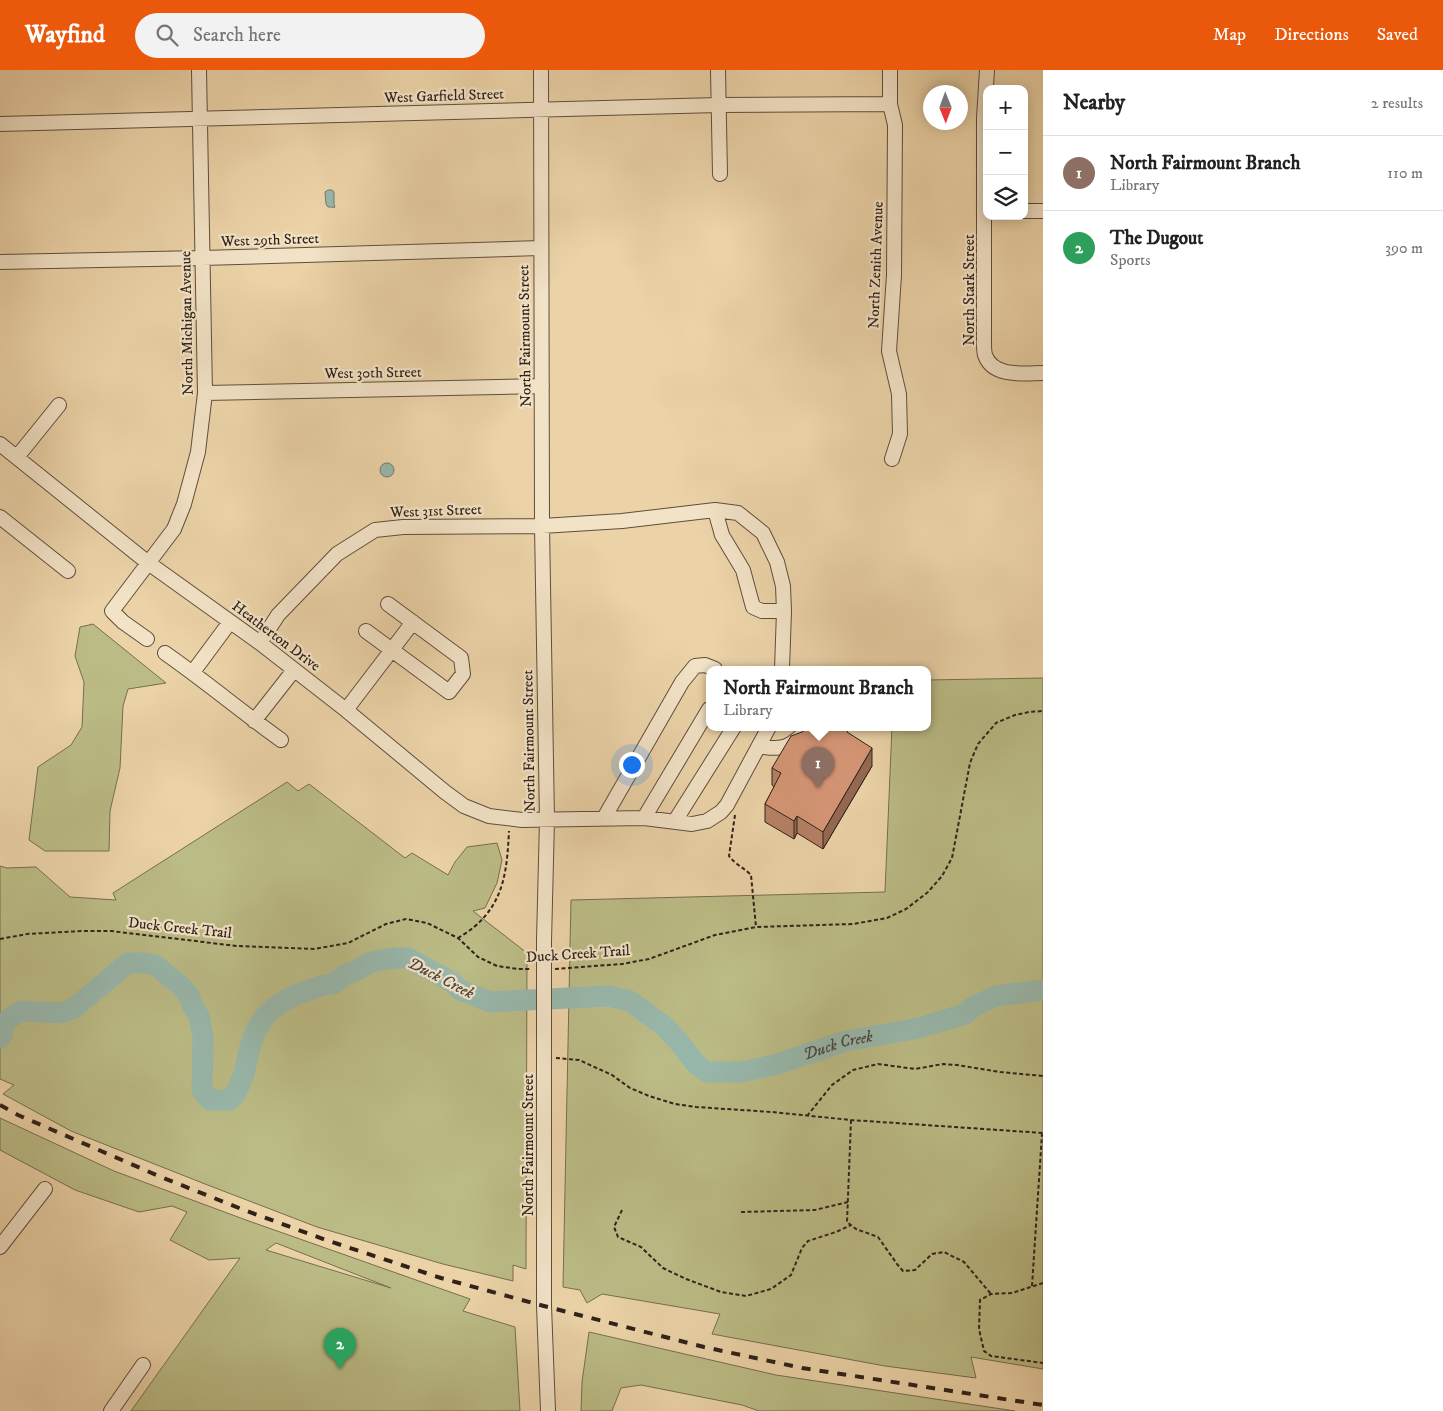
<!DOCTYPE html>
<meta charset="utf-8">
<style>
body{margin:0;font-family:"IM FELL DW Pica",serif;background:#f2f2f2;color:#222}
.controls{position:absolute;right:15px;top:15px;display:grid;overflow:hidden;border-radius:10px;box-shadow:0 2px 12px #0003}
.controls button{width:45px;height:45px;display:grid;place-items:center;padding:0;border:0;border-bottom:1px solid #e0e0e0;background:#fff;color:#222;font:25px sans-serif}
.compass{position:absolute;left:923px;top:15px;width:45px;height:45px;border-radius:50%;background:#fff;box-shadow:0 2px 12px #0003;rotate:179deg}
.you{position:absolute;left:631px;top:694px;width:18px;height:18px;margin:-12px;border:4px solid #fff;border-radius:50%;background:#1a73e8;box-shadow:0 0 0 8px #1a73e833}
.badge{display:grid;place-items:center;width:32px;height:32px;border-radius:50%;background:#ea580c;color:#fff;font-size:16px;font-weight:700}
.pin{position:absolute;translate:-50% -41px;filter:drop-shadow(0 1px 2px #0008)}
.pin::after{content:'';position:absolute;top:26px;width:18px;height:15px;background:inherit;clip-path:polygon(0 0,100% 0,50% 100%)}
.popup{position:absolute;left:706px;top:596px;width:225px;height:65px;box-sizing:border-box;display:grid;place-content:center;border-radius:10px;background:#fff;filter:drop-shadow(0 1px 4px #0005);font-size:16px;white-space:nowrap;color:#767676}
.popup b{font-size:19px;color:#222}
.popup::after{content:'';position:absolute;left:50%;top:100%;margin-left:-10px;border:10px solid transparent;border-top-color:#fff}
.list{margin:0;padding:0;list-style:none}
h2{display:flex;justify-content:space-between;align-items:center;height:65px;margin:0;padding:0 20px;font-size:21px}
h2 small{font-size:16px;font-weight:400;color:#767676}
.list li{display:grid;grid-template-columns:32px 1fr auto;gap:15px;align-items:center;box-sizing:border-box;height:75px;padding:0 20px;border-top:1px solid #e0e0e0}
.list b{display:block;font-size:19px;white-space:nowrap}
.list p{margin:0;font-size:16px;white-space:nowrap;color:#767676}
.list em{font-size:16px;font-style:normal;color:#767676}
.icon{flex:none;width:28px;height:28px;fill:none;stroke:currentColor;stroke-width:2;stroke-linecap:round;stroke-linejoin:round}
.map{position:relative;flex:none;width:1043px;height:1341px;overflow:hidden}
header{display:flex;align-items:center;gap:30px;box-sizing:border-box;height:70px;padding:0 25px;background:#ea580c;color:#fff}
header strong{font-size:24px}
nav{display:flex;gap:28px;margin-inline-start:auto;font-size:18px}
.search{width:350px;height:45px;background:#f2f2f2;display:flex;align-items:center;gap:12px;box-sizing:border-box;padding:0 18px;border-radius:28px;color:#767676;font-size:19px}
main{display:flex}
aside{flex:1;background:#fff}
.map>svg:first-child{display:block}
.green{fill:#bbbb85;stroke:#766e50;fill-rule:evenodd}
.water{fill:#98b7ab;stroke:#6e7b71}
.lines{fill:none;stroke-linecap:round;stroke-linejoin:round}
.river{stroke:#98b7ab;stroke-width:21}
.minor-casing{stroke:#5f4e3e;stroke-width:16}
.path{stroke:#30221b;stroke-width:2;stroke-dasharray:4 2.5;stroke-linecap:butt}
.minor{stroke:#f2e2c6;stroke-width:14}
.rail{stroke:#30221b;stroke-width:4;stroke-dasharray:9 9;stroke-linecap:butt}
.minor-bridge-casing{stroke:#5f4e3e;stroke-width:16;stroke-linecap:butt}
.minor-bridge{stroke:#f2e2c6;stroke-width:14}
.wall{fill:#b68065;stroke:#30221b}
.shaded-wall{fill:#946852;stroke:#30221b}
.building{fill:#d49575;stroke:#30221b}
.labels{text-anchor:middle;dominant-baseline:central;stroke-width:4.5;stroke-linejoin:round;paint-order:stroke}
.street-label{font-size:15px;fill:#30221b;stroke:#f2e2c6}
.water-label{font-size:16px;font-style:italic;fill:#4a473f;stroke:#f2e2c6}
</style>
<header>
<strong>Wayfind</strong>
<div class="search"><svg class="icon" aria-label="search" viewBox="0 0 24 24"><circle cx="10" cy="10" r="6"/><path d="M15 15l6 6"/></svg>Search here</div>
<nav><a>Map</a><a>Directions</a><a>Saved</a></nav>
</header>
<main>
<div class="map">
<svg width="1043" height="1341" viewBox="0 0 1043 1341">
<rect width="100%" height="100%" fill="#ebd2a7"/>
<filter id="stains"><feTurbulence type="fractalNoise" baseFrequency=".004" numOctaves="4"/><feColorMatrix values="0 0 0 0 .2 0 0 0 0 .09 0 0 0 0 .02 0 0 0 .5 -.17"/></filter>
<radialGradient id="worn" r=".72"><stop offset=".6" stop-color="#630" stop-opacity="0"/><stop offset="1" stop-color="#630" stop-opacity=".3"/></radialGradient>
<!-- green -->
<path class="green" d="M93 554 166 613 128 619 123 636 120 698 110 741 109 781H45L29 770 38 697 71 675 82 657 84 612 75 586 80 557Z
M1043 608V1299L971 1287 976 1308 885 1296 712 1264 720 1244 602 1224 587 1233 580 1220 563 1217 571 830 885 822 892 657H927V610Z
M287 712 298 721 309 714 405 788 412 783 448 805 455 792 467 777 497 773 502 790 497 813 485 838 473 841 527 883 526 1199 513 1195V1211L443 1194 317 1157 205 1114 71 1061 3 1024 14 1015 0 1009V796L7 798 36 797 70 827 116 830 113 823Z
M0 1048 114 1101 246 1150 470 1229 463 1241 515 1257 520 1341H131L240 1188 209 1190 170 1170 187 1142 172 1136 139 1142 75 1120 0 1080ZM276 1173 391 1218 266 1180Z
M589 1262 776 1305 1015 1341H759L742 1335 641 1315 621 1318 612 1341H581L582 1312Z"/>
<!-- water -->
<path class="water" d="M328 120H332L334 122V135L335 136 334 138 332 137H328L326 134 325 122Z
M380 400a7 7 0 1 1 14 0a7 7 0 1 1-14 0Z"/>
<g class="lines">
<!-- river -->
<path class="river" id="s1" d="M0 968 2 965 4 954 10 948 21 941 61 943 74 938 128 893H145L155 895 181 916 190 927 192 935 199 946 203 967 202 1020 210 1030H230L236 1023 244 1004 250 977 256 960 266 945 279 934 295 925 321 916 333 914 348 903 356 901 371 892 394 888H408L452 912 460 920 490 932 609 926 630 931 664 956 679 972 696 994 707 1002H741L774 995 846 971 919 958 965 944 973 937 996 926 1043 920"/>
<defs>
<path id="minor" d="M541 0 542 456 547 750 544 871
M718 0 720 104
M890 0V34L895 55 894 205 889 281 899 324 900 364 892 389
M987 0 984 49V273C984 277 984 281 985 285 993 308 1024 303 1043 303
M0 54 718 35 890 34
M1024 141H1043
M0 192 202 188 540 178
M205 323 542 316
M0 374 147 492 260 573 346 640 445 722 464 736 489 746 522 750 644 748 692 754 707 751 721 742 727 735 769 657
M17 387 59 335
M715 440 722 465 743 500 753 537 762 541H784
M0 447 68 501
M366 561 449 622 463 604 461 588 388 534
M147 569 123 552 112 541 174 459 184 434 198 382 205 323 199 0
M260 573 278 545 337 484 375 460 403 457 542 456 622 451 715 440 738 443 763 463 777 492 783 516 784 541 782 599
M165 583C205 611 242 642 281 670
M193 602 230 552
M346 640 413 552
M254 651 294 600
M759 676C785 681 789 677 808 660L809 657
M604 748 682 612 695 596 705 595 715 599
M644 748 709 639
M675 751 734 657
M544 977V1236L548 1341
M0 1177 45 1119
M111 1341 143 1295"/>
</defs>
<!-- minor casing -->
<use href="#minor" class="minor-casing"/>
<!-- path -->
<path class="path" d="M735 745 729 786C735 794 744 798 751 805L756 857
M458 868C463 865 469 861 474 857 505 831 507 798 509 761
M0 869 27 864 82 861H111L237 876 314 879 348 873 386 854 406 849 427 853 458 868 478 887 497 896 518 899H531
M555 899 622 894 649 889 715 865 756 857 853 854 887 848 906 839 928 822 942 806 952 788 970 693 978 674 996 653 1015 645 1029 642 1043 641
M556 988 579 990 612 1005 630 1018 649 1026 675 1034 696 1037 772 1042 851 1050 1043 1063
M807 1046 832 1015 853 1000 878 994 915 999 943 994 957 995 1000 1002 1043 1006
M851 1050 847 1152 856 1159 878 1167 897 1194 903 1201 915 1200 932 1184 944 1182 964 1192 991 1224
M622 1140 614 1157 618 1167 641 1177 663 1198 686 1209 721 1222 746 1226 771 1219 791 1205 802 1178 808 1171 836 1162 851 1155
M741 1142 815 1140 848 1132
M1043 1213 1012 1223 991 1224 980 1230 979 1259 984 1281 991 1286 1043 1293
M1032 1216 1042 1064"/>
<!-- minor -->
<use href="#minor" class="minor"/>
<!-- rail -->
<path class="rail" d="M0 1035 18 1045 161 1107 244 1140 326 1170 441 1208 544 1236 704 1277 802 1298 1043 1335"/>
<defs>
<path id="minor-bridge" d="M544 977V871"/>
</defs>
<!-- minor-bridge casing -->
<use href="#minor-bridge" class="minor-bridge-casing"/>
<!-- minor-bridge -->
<use href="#minor-bridge" class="minor-bridge"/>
</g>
<!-- wall -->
<path class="wall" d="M802 662 850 664 872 696 823 779 797 763 794 769 765 752V734L774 717 772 715V698Z"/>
<!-- shaded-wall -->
<path class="shaded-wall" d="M872 678V696L823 779V762Z
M797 746V763L794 769V751Z"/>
<!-- building -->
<path class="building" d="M809 657H850L847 662 872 678 823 762 797 746 794 751 765 734 781 703 772 698 791 666 802 662Z"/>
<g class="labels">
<!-- street labels -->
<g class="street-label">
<text transform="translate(444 26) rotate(-2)">West Garfield Street</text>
<text transform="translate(270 170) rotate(-2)">West 29th Street</text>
<text transform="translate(876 195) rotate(-88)">North Zenith Avenue</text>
<text transform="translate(969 220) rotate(-90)">North Stark Street</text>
<text transform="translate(187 253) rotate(-91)">North Michigan Avenue</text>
<text transform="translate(525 266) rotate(-91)">North Fairmount Street</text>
<text transform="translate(373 303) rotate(-1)">West 30th Street</text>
<text transform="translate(436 441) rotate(-2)">West 31st Street</text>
<text transform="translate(276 566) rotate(37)">Heatherton Drive</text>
<text transform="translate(529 671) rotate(-91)">North Fairmount Street</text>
<text transform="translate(180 858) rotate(6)">Duck Creek Trail</text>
<text transform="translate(578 884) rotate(-4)">Duck Creek Trail</text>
<text transform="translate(528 1075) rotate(-90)">North Fairmount Street</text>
</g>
<!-- water labels -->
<g class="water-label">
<text transform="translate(441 908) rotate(27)">Duck Creek</text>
<text stroke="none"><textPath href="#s1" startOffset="1089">Duck Creek</textPath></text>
</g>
</g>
<rect width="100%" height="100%" filter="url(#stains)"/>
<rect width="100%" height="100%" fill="url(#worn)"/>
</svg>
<div class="controls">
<button>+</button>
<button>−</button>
<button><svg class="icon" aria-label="layers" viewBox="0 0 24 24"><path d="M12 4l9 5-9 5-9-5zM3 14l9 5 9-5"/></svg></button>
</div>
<svg class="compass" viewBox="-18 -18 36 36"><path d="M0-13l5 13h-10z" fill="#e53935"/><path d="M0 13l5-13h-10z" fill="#767676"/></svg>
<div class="you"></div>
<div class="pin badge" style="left:818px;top:718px;background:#8d6e63">1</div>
<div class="popup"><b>North Fairmount Branch</b>Library</div>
<div class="pin badge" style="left:340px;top:1299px;background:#2e9e5b">2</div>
</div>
<aside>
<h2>Nearby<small>2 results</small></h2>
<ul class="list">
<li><span class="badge" style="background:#8d6e63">1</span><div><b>North Fairmount Branch</b><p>Library</p></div><em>110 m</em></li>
<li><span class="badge" style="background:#2e9e5b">2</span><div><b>The Dugout</b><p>Sports</p></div><em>390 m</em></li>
</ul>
</aside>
</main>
